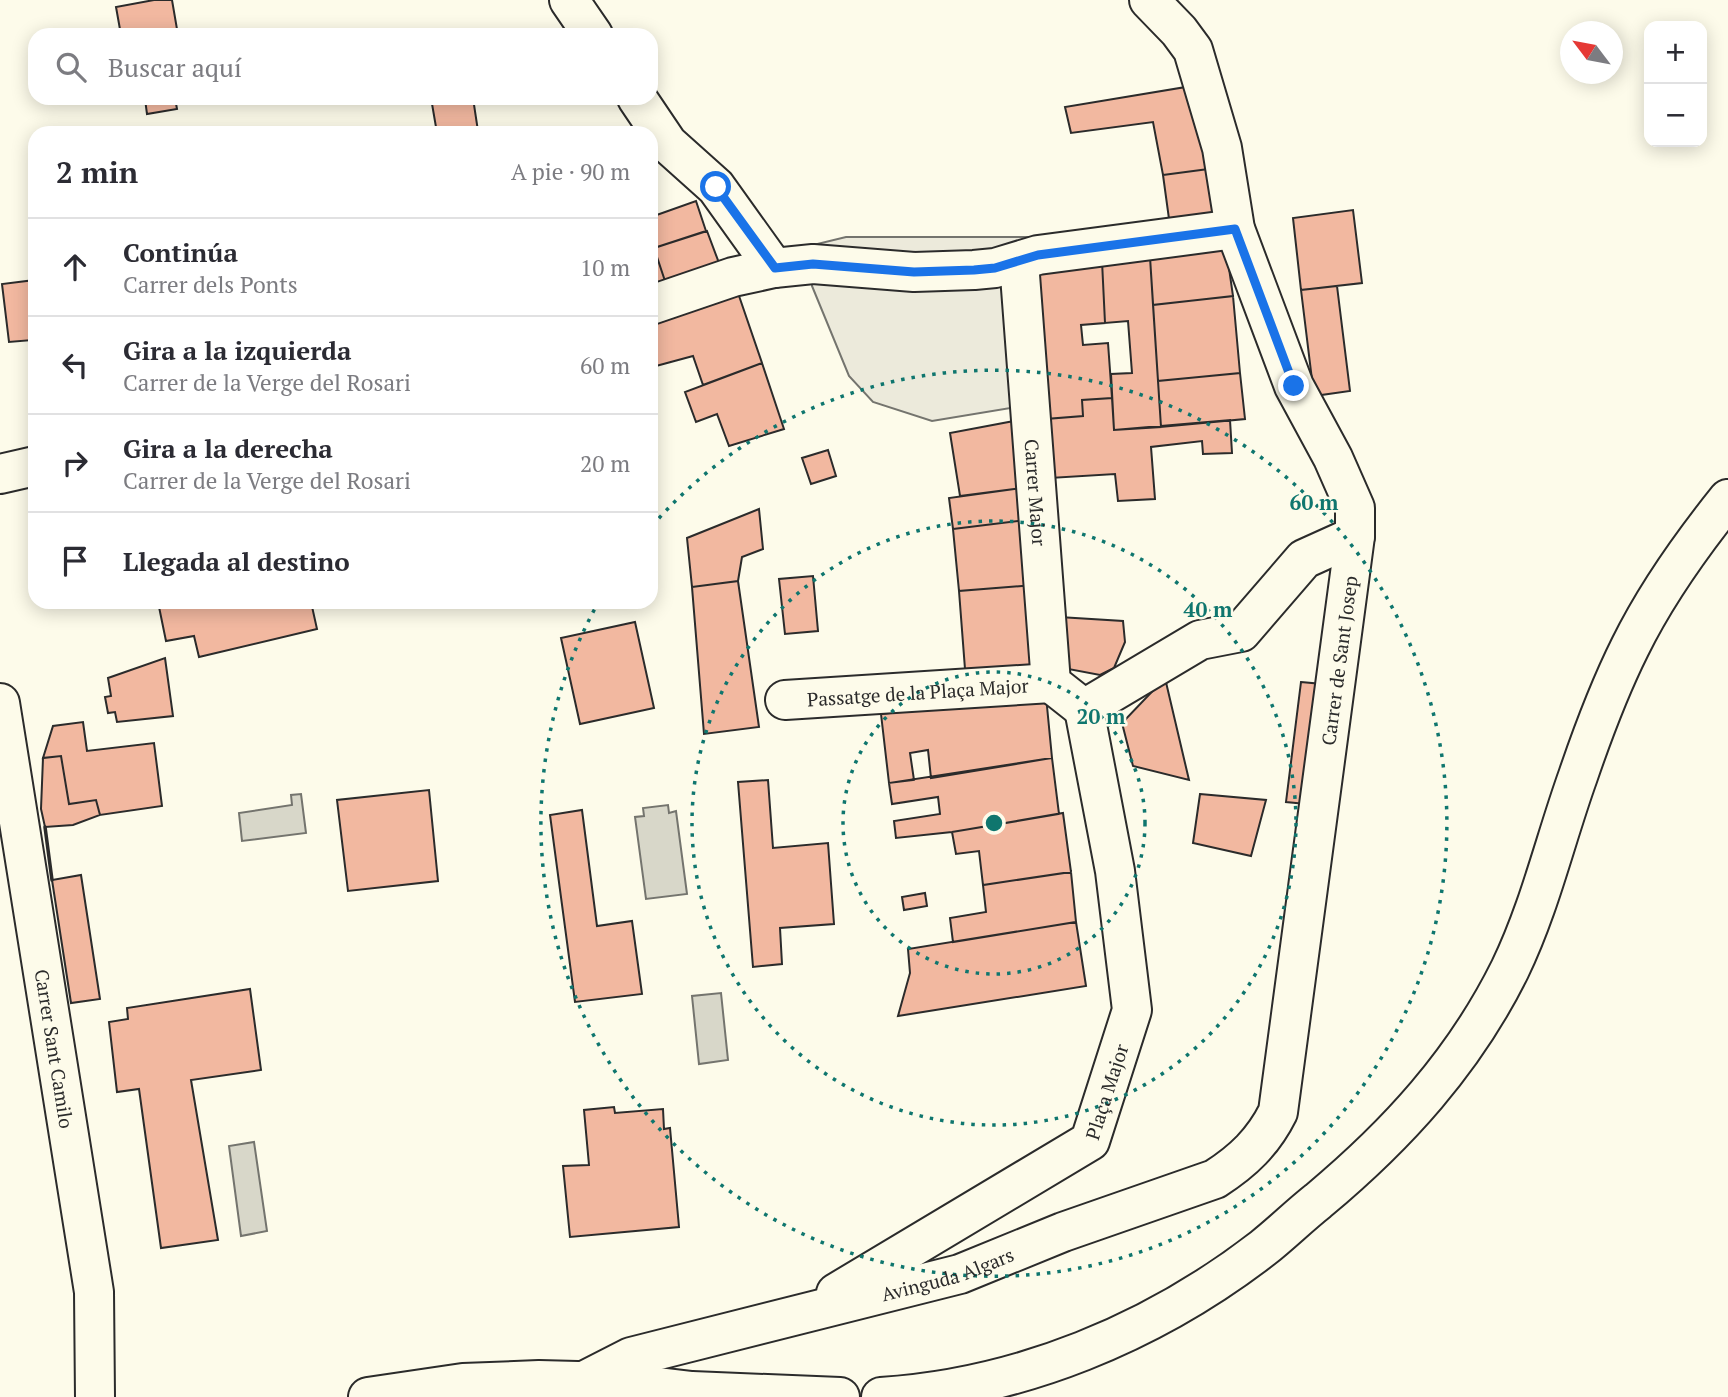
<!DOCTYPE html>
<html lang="es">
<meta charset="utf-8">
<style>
body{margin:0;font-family:"PT Serif",serif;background:#f7f7f7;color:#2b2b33}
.controls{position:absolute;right:21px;top:21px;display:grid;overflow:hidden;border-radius:14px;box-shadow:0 4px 18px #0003}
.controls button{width:63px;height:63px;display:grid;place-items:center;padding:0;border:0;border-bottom:2px solid #e1e1e2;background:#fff;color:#2b2b33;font:35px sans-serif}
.compass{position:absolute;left:1560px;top:21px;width:63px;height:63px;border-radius:50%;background:#fff;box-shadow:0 4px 18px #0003;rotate:302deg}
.stop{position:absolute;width:21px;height:21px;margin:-16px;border:5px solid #1a73e8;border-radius:50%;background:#fff}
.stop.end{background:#1a73e8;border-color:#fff;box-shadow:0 2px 7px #0008}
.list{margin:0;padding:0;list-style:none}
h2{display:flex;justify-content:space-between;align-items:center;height:91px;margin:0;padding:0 28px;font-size:30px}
h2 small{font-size:23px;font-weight:400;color:#7c7c81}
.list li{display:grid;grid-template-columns:46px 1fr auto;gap:21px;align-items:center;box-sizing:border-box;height:98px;padding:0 28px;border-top:2px solid #e1e1e2}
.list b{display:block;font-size:26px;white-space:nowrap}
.list p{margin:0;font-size:23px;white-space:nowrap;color:#7c7c81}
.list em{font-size:23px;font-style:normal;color:#7c7c81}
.icon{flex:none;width:38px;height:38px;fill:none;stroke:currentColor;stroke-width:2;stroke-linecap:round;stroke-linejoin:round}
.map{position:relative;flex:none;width:1728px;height:1397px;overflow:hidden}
.search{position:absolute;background:#fff;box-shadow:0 4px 18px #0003;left:28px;top:28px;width:630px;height:77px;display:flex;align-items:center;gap:18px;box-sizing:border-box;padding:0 24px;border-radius:21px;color:#7c7c81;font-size:26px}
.panel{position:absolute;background:#fff;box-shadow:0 4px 18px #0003;left:28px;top:126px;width:630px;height:483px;border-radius:21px}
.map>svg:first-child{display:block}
.parking{fill:#eceadb;stroke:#74746e;stroke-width:2}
.water{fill:#d8d7c9;stroke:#74746e;stroke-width:2}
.building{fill:#f2b8a0;stroke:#2b2b2b;stroke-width:2}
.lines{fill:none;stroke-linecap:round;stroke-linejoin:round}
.minor-casing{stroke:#2b2b2b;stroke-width:42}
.minor{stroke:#fdfbea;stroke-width:38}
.wall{stroke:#2b2b2b;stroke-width:3.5}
.route{stroke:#1a73e8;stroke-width:9}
.ring{fill:none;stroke:#0f766e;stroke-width:3.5;stroke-dasharray:3.5 7}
.labels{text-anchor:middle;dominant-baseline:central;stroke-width:5;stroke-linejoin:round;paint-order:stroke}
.street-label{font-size:19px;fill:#2b2b2b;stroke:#fdfbea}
.centre{fill:#0f766e;stroke:#fdfbea;stroke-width:3.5}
.ring-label{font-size:21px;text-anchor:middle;font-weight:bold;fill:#0f766e;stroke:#fdfbea;stroke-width:5;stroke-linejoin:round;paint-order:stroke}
</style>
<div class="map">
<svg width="1728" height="1397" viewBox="0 0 1728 1397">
<rect width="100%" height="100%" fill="#fdfbea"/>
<!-- parking -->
<path class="parking" d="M846 237H1036L1028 405 932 421 873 402 849 376 812 286 813 245Z"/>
<!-- water -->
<path class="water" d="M301 794 306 833 242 841 239 813 292 805 291 795Z
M668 805 669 813 676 811 687 894 646 899 635 817 644 816 643 808Z
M721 993 728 1060 699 1064 692 996Z
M254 1142 267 1231 241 1236 229 1146Z"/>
<!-- building -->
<path class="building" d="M154 0H172L178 35H121L116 7Z
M1192 86 1216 168 1163 175 1153 122 1071 133 1065 107Z
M133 98H175L177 109 147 114 145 99 134 102Z
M431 98H473L478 131 437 133Z
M1216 168 1221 212 1169 219 1163 175Z
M696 201 706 231 651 249V217Z
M1353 210 1362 283 1301 290 1293 218Z
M707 231 719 263 665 281 654 248Z
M1226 247 1233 296 1153 305 1150 257Z
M654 248 665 281 651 285V249Z
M1150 257 1161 427 1114 430 1111 374 1132 373 1128 321 1105 323 1102 261Z
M1102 261 1105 323 1081 325 1083 345 1108 343 1112 398 1082 400 1083 416 1046 419 1039 268Z
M35 280V360L32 340 9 342 2 284Z
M1337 286 1350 391 1314 396 1301 290Z
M737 290 762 363 703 385 693 356 656 366 651 350V319Z
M1233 296 1240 373 1158 381 1153 305Z
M762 363 784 429 729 446 717 414 696 422 685 392Z
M1240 373 1245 419 1161 427 1158 381Z
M1112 398 1114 430 1230 420 1232 453 1203 454 1202 441 1151 447 1155 499 1118 501 1115 474 1050 478 1046 419 1083 416 1082 400Z
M1014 421 1022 488 960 496 950 433Z
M828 450 836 476 811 484 802 458Z
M1022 488 1026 520 953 529 949 498Z
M759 509 763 549 742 557 738 581 692 587 687 538Z
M1026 520 1034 585 959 591 953 529Z
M813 576 818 631 785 634 779 579Z
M738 581 759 727 704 734 692 587Z
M1034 585 1040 666 965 669 959 591Z
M158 602H311L317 629 199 657 194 636 166 641Z
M1059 617 1123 621 1125 642 1114 668 1100 675 1063 668Z
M635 622 654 708 580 724 561 638Z
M165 658 173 716 117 722 115 712 108 713 105 697 111 696 108 678Z
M1165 678 1189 780 1133 766 1122 723Z
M1301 682 1322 684 1306 804 1286 802Z
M1046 696 1052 758 931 778 928 750 910 753 914 780 889 783 881 714Z
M83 722 87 751 154 743 162 806 100 815 96 800 69 804 61 756 43 758 53 726Z
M61 756 69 804 96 800 100 815 73 825 45 827 41 809 43 758Z
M1052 758 1059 814 952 832 896 838 894 821 940 814 938 797 892 804 889 783Z
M768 780 773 848 828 843 834 924 780 928 782 964 753 967 738 782Z
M429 790 438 881 348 891 337 800Z
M1200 794 1266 800 1251 856 1193 843Z
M582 810 597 926 632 921 642 994 575 1002 550 815Z
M1063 813 1071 872 983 885 979 851 956 854 952 832Z
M1071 872 1076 922 953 942 950 918 986 912 983 885Z
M81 875 100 999 71 1003 52 880Z
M925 893 927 906 904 910 902 897Z
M1076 922 1086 986 898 1016 910 973 908 949Z
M250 989 261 1070 191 1080 218 1240 161 1248 139 1089 117 1092 109 1022 128 1019 127 1008Z
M614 1107 615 1113 663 1109 664 1129 670 1128 679 1227 570 1237 563 1166 589 1165 584 1110Z"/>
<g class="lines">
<defs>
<g id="minor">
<path d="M569 0 593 35"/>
<path d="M637 98 668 144 716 187 774 268"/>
<path id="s1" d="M1019 262 1051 683 1084 709"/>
<path d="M651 305 733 277 774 268 813 264 914 272 974 270 995 268 1038 255 1235 229"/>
<path d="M0 474 35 466"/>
<path id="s2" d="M785 700 1051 683"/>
<path id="s3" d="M0 703 94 1292 95 1397"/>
<path d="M1084 709 1200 640 1241 632 1304 559 1355 536"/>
<path id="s4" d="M836 1293 1090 1141 1132 1010 1115 871 1084 709"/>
<path id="s5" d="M584 1381 631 1357 960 1274 1063 1232 1215 1179C1243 1161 1263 1142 1278 1112L1355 536V508L1333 458 1294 386 1235 229 1222 148 1193 50 1179 31 1149 0"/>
<path d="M368 1397 463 1383 539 1380 616 1382 692 1391 840 1397"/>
<path d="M881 1397C1020 1388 1153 1333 1263 1248 1282 1233 1299 1216 1318 1201 1397 1135 1464 1062 1510 969 1540 907 1555 840 1578 776 1593 732 1609 689 1630 647 1656 594 1691 545 1728 499"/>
</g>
</defs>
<!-- minor casing -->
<use href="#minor" class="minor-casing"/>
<!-- minor -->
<use href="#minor" class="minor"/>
<!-- wall -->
<path class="wall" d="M45 827 52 880"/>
</g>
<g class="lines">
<!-- route -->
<path class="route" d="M716 187 775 268 813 264 914 272 974 270 995 268 1038 255 1235 229 1294 386"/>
</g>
<!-- distance rings -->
<g class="ring">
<circle cx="994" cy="823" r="151"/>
<circle cx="994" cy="823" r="302"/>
<path d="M652 526A453 453 0 1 1 598 603"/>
</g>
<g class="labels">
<!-- street labels -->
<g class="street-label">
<text stroke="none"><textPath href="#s1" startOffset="231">Carrer Major</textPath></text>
<text stroke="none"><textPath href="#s5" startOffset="1213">Carrer de Sant Josep</textPath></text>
<text stroke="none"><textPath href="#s2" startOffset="133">Passatge de la Plaça Major</textPath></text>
<text stroke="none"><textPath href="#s3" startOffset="350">Carrer Sant Camilo</textPath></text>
<text stroke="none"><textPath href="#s4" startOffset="348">Plaça Major</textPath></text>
<text stroke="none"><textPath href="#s5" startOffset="380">Avinguda Algars</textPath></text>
</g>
</g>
<circle cx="994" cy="823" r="10" class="centre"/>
<g class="ring-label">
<text x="1314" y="510">60 m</text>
<text x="1208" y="617">40 m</text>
<text x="1101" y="724">20 m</text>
</g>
</svg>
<div class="controls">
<button>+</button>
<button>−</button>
</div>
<svg class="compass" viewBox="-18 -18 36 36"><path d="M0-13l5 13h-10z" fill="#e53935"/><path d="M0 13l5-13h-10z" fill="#7c7c81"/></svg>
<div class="stop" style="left:716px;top:187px"></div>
<div class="stop end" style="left:1294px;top:386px"></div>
<div class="search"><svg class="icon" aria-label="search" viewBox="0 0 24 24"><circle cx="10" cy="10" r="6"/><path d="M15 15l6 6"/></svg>Buscar aquí</div>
<section class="panel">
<h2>2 min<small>A pie · 90 m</small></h2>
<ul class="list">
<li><svg class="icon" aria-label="ahead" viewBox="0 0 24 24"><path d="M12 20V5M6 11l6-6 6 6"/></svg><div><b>Continúa</b><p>Carrer dels Ponts</p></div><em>10 m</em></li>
<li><svg class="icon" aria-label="left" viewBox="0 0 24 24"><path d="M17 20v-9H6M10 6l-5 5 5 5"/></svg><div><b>Gira a la izquierda</b><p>Carrer de la Verge del Rosari</p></div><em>60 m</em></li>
<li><svg class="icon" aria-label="right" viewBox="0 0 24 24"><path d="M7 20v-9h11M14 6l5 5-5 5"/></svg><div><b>Gira a la derecha</b><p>Carrer de la Verge del Rosari</p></div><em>20 m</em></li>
<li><svg class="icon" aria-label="arrive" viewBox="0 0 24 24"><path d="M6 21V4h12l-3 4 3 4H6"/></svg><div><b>Llegada al destino</b></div></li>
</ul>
</section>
</div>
